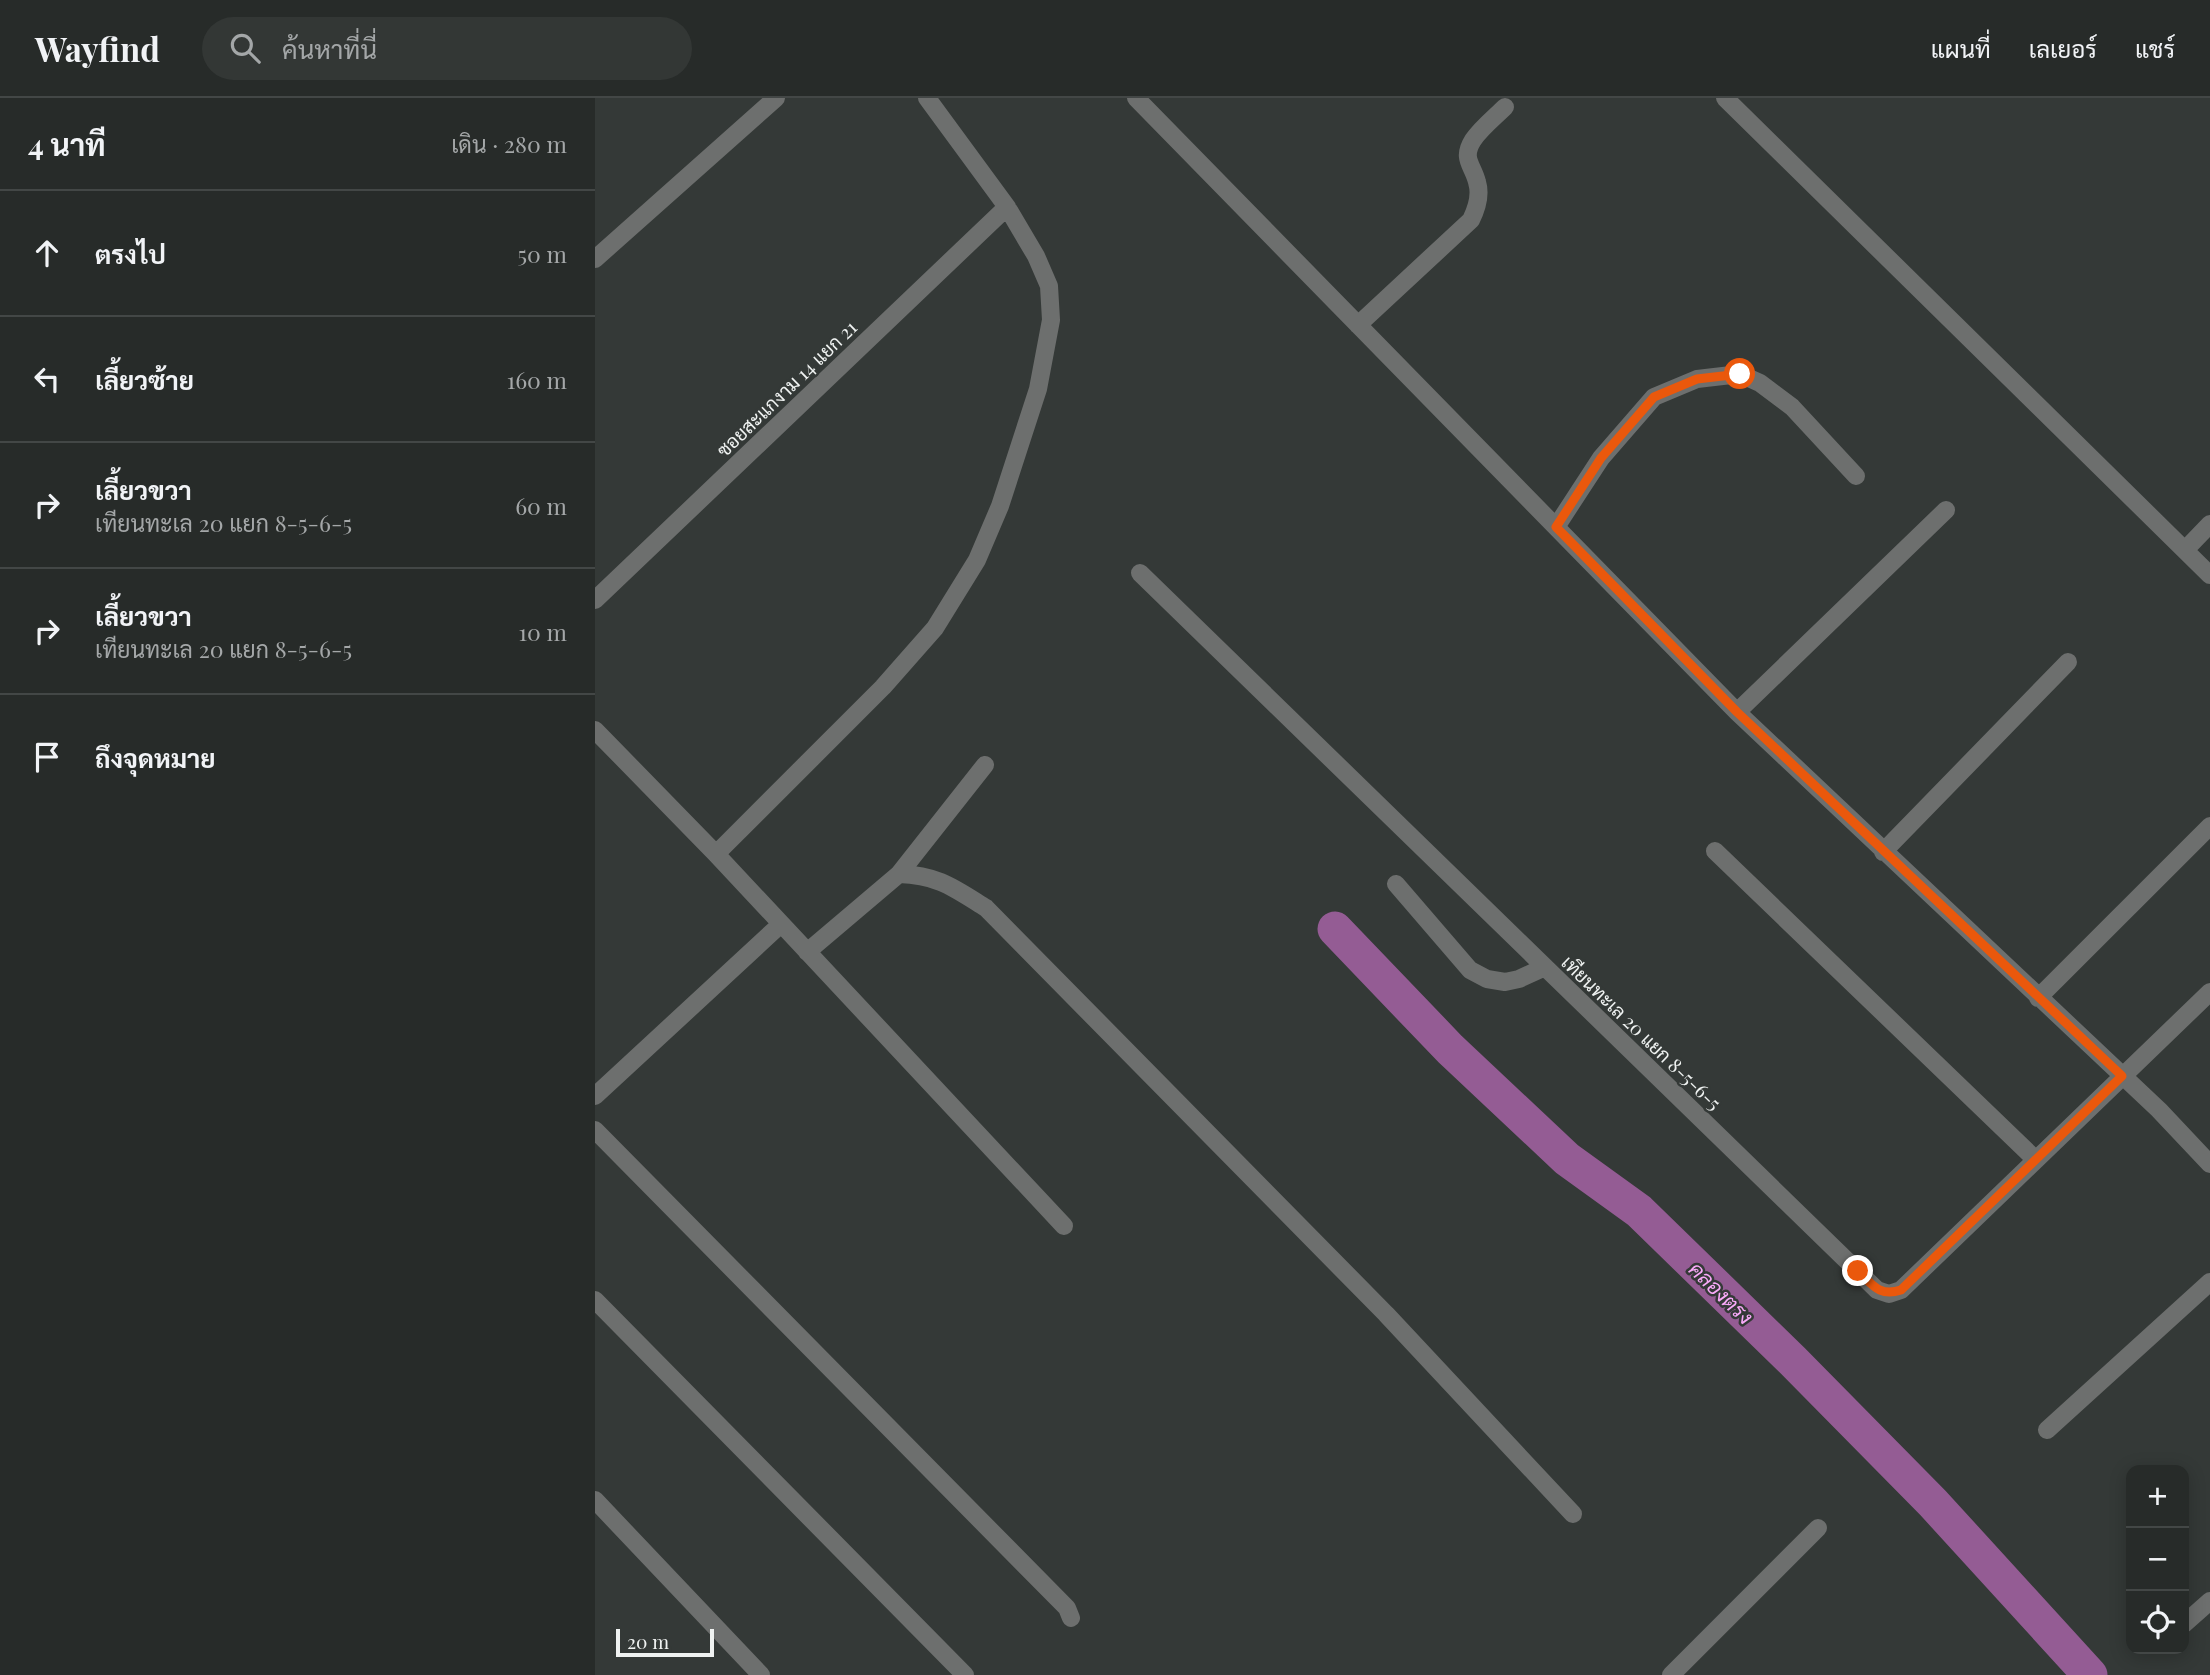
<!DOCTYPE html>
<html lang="th">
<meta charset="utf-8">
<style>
body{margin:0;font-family:"Playfair Display",Sarabun,serif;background:#333735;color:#f1f3f6}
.controls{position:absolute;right:21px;bottom:21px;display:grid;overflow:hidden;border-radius:14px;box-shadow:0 4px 18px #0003}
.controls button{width:63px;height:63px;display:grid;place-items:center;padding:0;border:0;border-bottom:2px solid #434746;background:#272b29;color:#f1f3f6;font:35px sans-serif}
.scale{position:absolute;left:21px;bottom:18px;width:98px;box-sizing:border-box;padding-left:7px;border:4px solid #eff2f1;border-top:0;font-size:19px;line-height:24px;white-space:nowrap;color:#eff2f1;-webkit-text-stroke:5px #343937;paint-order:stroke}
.stop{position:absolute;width:21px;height:21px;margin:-16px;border:5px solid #ea580c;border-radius:50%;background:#fff}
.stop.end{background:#ea580c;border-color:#fff;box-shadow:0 2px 7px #0008}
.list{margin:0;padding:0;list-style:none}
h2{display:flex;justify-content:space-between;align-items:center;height:91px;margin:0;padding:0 28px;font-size:30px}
h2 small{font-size:23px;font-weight:400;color:#a4a7a8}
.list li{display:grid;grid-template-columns:46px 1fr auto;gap:21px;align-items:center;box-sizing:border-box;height:126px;padding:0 28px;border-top:2px solid #434746}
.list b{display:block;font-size:26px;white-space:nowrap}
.list p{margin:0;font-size:23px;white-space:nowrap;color:#a4a7a8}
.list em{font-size:23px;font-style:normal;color:#a4a7a8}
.icon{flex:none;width:38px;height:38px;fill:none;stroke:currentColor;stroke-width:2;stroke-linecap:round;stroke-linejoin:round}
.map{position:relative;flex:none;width:1615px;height:1577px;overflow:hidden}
header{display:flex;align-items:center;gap:42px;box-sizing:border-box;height:98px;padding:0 35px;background:#272b29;border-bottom:2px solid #434746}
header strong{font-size:33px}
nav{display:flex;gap:38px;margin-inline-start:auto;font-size:24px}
.search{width:490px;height:63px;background:#333735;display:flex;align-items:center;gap:18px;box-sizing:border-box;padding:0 24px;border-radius:38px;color:#a4a7a8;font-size:26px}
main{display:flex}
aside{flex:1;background:#272b29}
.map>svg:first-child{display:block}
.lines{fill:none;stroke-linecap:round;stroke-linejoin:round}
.canal{stroke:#945c94;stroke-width:35}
.minor{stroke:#6d6f6e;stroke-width:18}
.route{stroke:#ea580c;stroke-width:9}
.labels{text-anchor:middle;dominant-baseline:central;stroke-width:5;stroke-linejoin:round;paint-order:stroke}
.street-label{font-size:19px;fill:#eff2f1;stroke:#343937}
.water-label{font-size:21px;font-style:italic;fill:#f8a9f8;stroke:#343937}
</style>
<header>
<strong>Wayfind</strong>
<div class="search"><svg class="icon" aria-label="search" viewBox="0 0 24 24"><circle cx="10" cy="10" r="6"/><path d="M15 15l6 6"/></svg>ค้นหาที่นี่</div>
<nav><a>แผนที่</a><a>เลเยอร์</a><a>แชร์</a></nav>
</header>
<main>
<aside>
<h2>4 นาที<small>เดิน · 280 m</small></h2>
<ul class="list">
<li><svg class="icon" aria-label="ahead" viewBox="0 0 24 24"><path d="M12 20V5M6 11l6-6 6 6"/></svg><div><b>ตรงไป</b></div><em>50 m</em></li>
<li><svg class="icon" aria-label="left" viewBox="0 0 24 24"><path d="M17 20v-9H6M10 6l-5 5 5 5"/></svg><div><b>เลี้ยวซ้าย</b></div><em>160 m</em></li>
<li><svg class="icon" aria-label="right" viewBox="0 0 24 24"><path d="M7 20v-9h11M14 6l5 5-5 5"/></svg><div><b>เลี้ยวขวา</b><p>เทียนทะเล 20 แยก 8-5-6-5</p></div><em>60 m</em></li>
<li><svg class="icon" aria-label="right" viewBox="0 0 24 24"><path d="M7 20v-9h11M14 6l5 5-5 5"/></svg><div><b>เลี้ยวขวา</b><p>เทียนทะเล 20 แยก 8-5-6-5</p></div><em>10 m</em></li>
<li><svg class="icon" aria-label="arrive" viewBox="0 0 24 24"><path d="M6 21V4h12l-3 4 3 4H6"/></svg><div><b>ถึงจุดหมาย</b></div></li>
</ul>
</aside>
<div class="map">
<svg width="1615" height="1577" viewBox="0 0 1615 1577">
<rect width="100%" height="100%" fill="#343937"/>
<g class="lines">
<!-- canal -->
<path class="canal" d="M740 831 855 951 972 1061 1044 1113 1198 1263 1338 1405 1495 1577"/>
<!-- minor -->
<path class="minor" d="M541 0 1142 614 1564 1012 1615 1066
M1130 0 1615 477
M0 161 181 0
M763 227 876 122C882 110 886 97 882 84 878 67 866 61 878 42 886 30 900 19 910 9
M961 429 1006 360 1059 299 1102 281 1145 276 1165 285 1197 309 1261 378
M1590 452 1615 426
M545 475 1282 1192 1294 1196 1306 1192 1615 894
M0 502 412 109
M1142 614 1351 412
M0 632 121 756 469 1128
M1120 753 1441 1062
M1288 754 1473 564
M121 756 288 589 340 530 382 462 405 408 443 291 456 222 454 188 441 158 412 109 332 0
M304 776 390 667
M801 786 875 872 892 881 910 884 924 881 950 869
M212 854 304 776C343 777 359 790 391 810L791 1216 978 1416
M1443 900 1615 728
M0 998 186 826
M0 1032 472 1510 476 1520
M0 1202 370 1577
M1452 1332 1615 1184
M0 1402 166 1577
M1589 1526 1615 1503
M1076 1577 1223 1430"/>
</g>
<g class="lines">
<!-- route -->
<path class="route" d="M1145 276 1102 281 1059 299 1006 360 961 429 1142 614 1527 978 1306 1192C1284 1199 1278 1187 1263 1173"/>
</g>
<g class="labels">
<!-- street labels -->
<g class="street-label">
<text transform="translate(191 290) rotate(-44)">ซอยสะแกงาม 14 แยก 21</text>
<text transform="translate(1047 934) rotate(44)">เทียนทะเล 20 แยก 8-5-6-5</text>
</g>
<!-- water labels -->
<g class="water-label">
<text transform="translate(1127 1194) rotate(44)">คลองตรง</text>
</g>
</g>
</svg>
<div class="controls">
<button>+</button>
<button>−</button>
<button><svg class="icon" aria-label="locate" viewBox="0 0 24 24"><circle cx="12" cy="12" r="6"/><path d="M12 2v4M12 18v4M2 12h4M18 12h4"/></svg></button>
</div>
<div class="scale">20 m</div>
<div class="stop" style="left:1145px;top:276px"></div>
<div class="stop end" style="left:1263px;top:1173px"></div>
</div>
</main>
